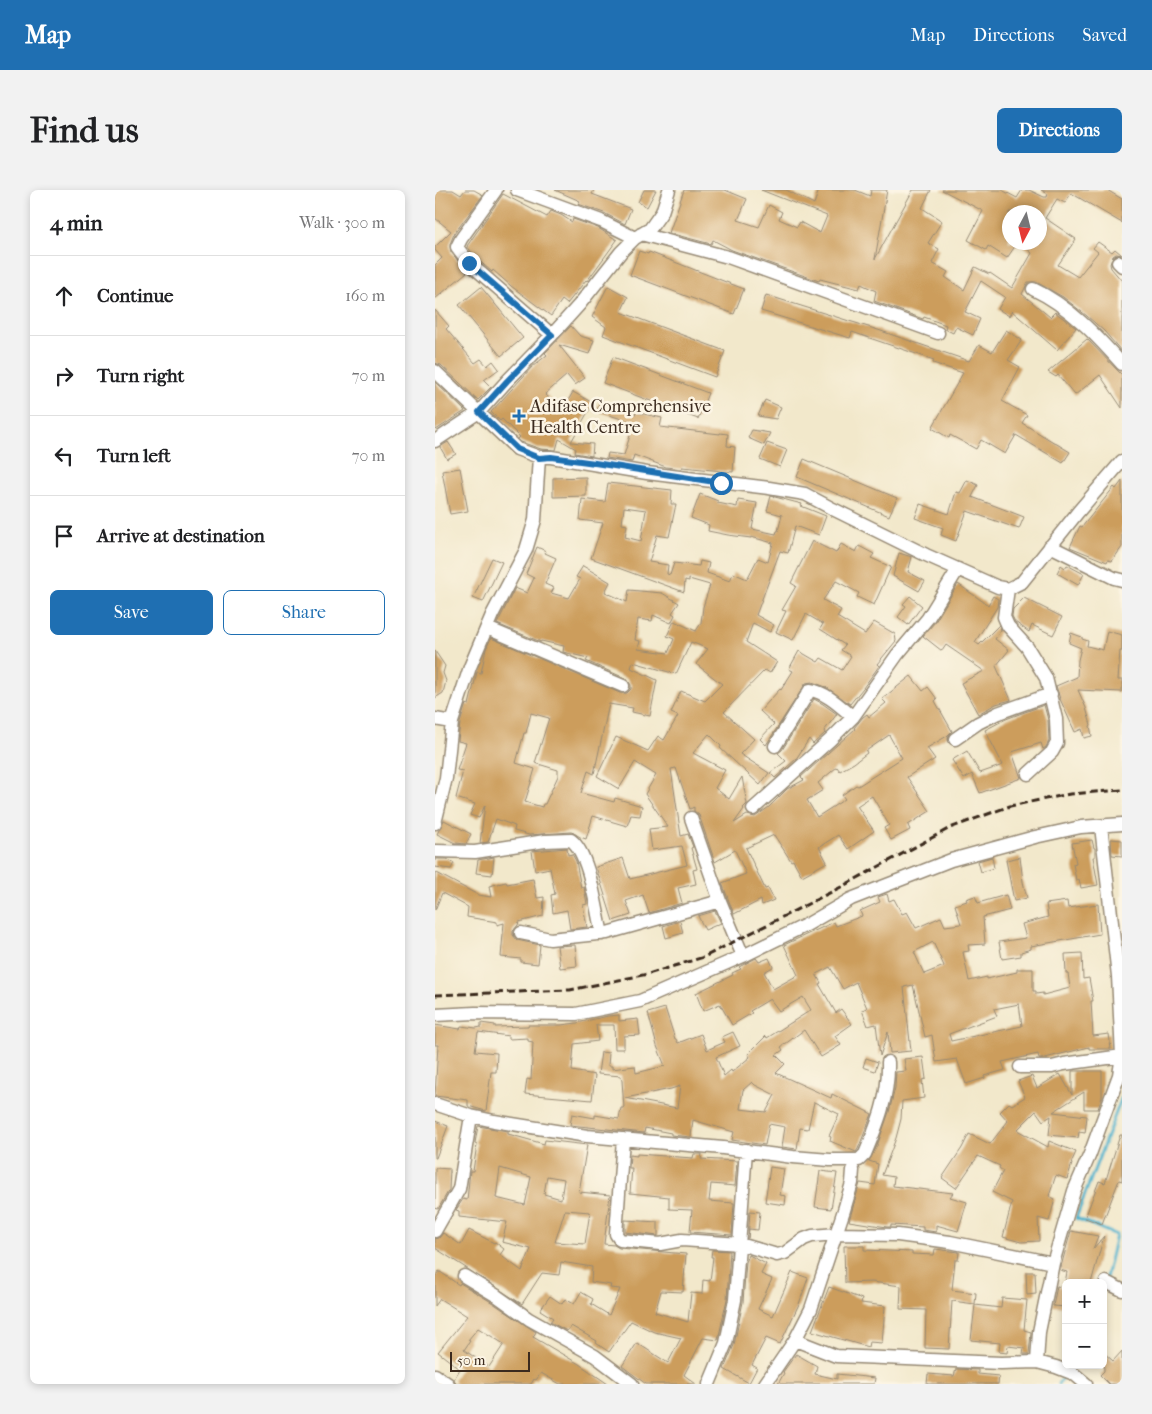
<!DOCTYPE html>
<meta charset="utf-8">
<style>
body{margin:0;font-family:"IM FELL French Canon",serif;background:#f2f2f2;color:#202124}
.controls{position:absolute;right:15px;bottom:15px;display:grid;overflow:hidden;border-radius:8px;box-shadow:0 2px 8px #0003}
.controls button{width:45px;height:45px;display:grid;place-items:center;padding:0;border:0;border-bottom:1px solid #e0e0e0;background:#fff;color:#202124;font:25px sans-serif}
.compass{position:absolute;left:567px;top:15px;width:45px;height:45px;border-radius:50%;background:#fff;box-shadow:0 2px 8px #0003;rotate:187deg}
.scale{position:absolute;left:15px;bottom:12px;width:80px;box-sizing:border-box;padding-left:5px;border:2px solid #3b2a1e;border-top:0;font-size:14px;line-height:18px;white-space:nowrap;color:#3b2a1e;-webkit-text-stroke:4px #fcf5e5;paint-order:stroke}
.stop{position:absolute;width:15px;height:15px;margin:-11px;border:4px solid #1f6fb2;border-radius:50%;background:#fff}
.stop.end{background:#1f6fb2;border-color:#fff;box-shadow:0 1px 5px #0008}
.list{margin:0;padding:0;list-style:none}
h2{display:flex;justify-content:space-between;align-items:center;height:65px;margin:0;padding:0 20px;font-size:21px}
h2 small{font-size:16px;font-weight:400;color:#757577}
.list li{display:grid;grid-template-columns:32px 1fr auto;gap:15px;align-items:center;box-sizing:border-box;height:80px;padding:0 20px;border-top:1px solid #e0e0e0}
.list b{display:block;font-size:19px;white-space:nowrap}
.list em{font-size:16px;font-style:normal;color:#757577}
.actions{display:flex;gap:10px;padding:15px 20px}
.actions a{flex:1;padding:11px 0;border:1px solid #1f6fb2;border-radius:8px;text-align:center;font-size:18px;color:#1f6fb2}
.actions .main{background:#1f6fb2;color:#fff}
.icon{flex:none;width:28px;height:28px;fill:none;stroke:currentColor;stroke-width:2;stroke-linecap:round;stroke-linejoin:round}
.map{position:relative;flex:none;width:687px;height:1194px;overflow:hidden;border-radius:8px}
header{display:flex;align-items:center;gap:30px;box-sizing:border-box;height:70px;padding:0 25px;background:#1f6fb2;color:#fff}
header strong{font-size:24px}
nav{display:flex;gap:28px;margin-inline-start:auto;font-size:18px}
.intro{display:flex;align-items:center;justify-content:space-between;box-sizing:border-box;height:120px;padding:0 30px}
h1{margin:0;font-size:35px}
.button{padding:12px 22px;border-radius:8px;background:#1f6fb2;color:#fff;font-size:18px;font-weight:700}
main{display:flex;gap:30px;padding:0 30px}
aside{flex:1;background:#fff;border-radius:8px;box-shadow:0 2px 8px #0003}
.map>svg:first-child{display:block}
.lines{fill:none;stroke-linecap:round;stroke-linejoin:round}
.stream{stroke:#4fb3ce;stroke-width:3}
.building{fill:#cc9d5c;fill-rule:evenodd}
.minor-casing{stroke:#968974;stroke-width:15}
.minor{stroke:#fff;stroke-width:12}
.rail{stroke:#3b2a1e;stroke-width:3;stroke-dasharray:8 4;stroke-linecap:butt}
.route{stroke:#1f6fb2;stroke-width:6}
.poi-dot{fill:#1f6fb2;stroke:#fcf5e5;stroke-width:2}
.labels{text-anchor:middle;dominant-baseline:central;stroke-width:5;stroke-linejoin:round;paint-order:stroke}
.poi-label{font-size:18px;fill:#3b2a1e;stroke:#fcf5e5;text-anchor:start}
</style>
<header>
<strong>Map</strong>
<nav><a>Map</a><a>Directions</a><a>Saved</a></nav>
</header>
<div class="intro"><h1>Find us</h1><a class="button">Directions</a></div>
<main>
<aside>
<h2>4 min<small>Walk · 300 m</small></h2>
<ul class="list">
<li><svg class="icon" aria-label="ahead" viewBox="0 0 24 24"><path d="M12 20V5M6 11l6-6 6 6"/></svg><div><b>Continue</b></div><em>160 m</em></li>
<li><svg class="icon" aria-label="right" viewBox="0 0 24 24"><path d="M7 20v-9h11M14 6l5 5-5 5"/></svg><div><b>Turn right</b></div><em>70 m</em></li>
<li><svg class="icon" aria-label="left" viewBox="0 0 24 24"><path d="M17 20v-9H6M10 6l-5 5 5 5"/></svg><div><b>Turn left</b></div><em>70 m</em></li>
<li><svg class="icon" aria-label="arrive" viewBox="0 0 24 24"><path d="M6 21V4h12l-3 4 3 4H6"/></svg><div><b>Arrive at destination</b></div></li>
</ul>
<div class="actions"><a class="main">Save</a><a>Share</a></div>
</aside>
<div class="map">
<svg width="687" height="1194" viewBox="0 0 687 1194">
<rect width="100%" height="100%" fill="#fcf5e5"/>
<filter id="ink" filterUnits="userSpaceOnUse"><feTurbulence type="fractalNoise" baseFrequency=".02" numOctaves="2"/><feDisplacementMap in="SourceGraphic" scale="10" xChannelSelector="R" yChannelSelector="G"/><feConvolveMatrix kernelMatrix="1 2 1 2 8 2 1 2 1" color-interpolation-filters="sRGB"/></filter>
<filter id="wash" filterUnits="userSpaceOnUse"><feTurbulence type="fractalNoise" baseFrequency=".0096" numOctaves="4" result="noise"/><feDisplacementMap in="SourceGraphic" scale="20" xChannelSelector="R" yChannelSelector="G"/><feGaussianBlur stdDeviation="1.12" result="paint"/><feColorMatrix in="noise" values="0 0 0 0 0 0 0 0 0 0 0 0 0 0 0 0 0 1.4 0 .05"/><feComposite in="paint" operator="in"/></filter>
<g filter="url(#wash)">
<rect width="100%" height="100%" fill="#f2e8cb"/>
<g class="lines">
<!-- stream -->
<path class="stream" d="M671 1088 681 1045 641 1028 687 907
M623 1194 630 1184"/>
</g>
<g id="blocks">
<!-- building -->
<path class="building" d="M0 0H18L26 5 30 0H39L48 5 19 44 15 54 16 62 32 82 0 109V75L7 68 0 60V57L16 41 0 28Z
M120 0H159L157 4 196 19 190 34 169 23 143 14 145 11Z
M209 0H221L212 17 203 12Z
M249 0H290L312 9 303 30 324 37 334 15 347 22 344 29 362 37 365 32 385 43 392 26 326 0H351L379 14 384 0H420L435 6 436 0H452L440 69 478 0H496L487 18 507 31 493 53 504 59 497 73 513 82 510 87 529 100 540 77 554 84 555 83 577 98 597 63 584 52H604V22H574V52H583L572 68 553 56 551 60 533 50 548 21 507 0H567L582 8 587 0H594L609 7H612L613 4 606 0H672L687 9V33L636 3 630 13 622 9 610 28 641 49 623 75 643 87 663 62 658 58 663 52 677 62 680 59 687 65 681 64 678 66 675 74 676 78 687 91V162L669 141 652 126 628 107 601 92H593L587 104 615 127 620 122 641 138 622 160 577 121 574 126 563 119 570 107 546 91 530 122 545 129 538 145 521 137 518 143 510 139 511 135 489 127 488 129 439 111 441 101 426 94 424 99 385 89 384 91 297 60 278 50 276 54 234 43Z
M68 4 112 27 116 21 126 25 137 32 138 29 163 38 182 50 152 91 151 90 132 114 127 110 116 126 76 96 58 80 57 82 40 67 32 56Z
M204 61 213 64 214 62 309 99 299 124 195 85Z
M173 96 193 107 186 122 290 161 280 187 168 145 171 137 157 127Z
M46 97 88 148 66 166 24 115Z
M331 105 443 140 534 171 544 155 557 162 571 140 587 150 573 170 585 177 567 211 592 225 587 233 635 262 628 273 581 245 570 264 546 250 541 259 515 245 514 248 497 238 528 183 498 173 499 170 417 142 415 148 326 121Z
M0 120 14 136 11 139 40 173 46 169 52 176 58 171 64 179 49 190 56 197 43 210 6 175 0 173Z
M136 136 145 146 159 150 154 164 124 155 150 188 140 195 132 185 110 204 127 221 138 202 158 213 136 252 158 254 157 266 140 263 141 259 124 249 121 260 106 259 86 252 83 249 85 247 67 229 65 231 56 222 97 177 112 165 110 163Z
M652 149 687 185V218L665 185 640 205 623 185 621 187 613 182Z
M178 167 273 203 263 229 168 193Z
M0 192 30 221 1 240 0 239Z
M330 210 346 217 341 229 323 226Z
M165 211 201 224V222L227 228 225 237 285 244V243L293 244 292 256 300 257 298 282 247 277V279L231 277 199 265 197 272 172 268 173 263 189 265 199 233 162 221Z
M317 240 335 243 329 255 313 248Z
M13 252 21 264 12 269 5 257Z
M332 253 352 260 345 277 325 269Z
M369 269 462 308 454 326 362 287Z
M25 278 33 321 15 324 7 281Z
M151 287V306L118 307V288Z
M532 290 543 295 537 307 589 327 584 339 532 321 521 351 506 345 508 338 480 328 485 314 514 324 521 302 525 303Z
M687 291V357L677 371 673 370 672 372 635 357 645 336 647 337 679 297 681 299Z
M173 293 237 300 236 314H241L234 347 222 345 214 372 233 375 232 384 235 385 239 373 264 376 265 371 274 373 272 383 295 391 298 383 312 389 323 368 333 372 338 353 316 347V348L293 345 273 341 274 335 256 328 265 304 283 311V313L302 317 303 310 322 313 317 339 341 344 342 341H343L347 325 332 321 336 306 367 314 366 316 391 326 384 345 360 336 353 363 345 361 321 425 339 435 335 442 318 433 311 452 342 472 335 483 330 480 289 522 319 549 305 564 334 583 325 595 285 558 286 556 274 544 258 563 290 580 280 598 294 609 307 587 312 614 308 618 309 619 299 633 312 625 320 627 334 617 352 599 369 590 366 587 420 539 419 538 428 527 432 524 434 527 451 513 447 509 476 486 488 501 493 497 502 509 500 511 517 541 512 546 492 558 500 569 472 587 495 621 473 635 475 640 456 650 449 638 454 635 437 606 422 616 439 641 413 659 403 645 384 657 392 672 367 686 358 670 356 671 339 645 311 658 330 699 333 698 339 710 327 715 326 710 299 724 287 693 311 684 300 660 280 672 264 625 259 621V617L255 619 241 578 236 579 246 646 253 644 258 657 256 658 262 679 258 680 261 694 243 698 247 713 214 723 208 705 191 711 196 725 178 731 161 677 188 668 195 689 252 675 247 656 217 660 214 639 233 637 210 604 221 585 200 572 184 599 162 586 181 547 213 561 223 546 229 550 243 526 236 523 246 501 270 511 287 494 261 474 273 459 256 452 241 484 198 472 196 478 222 490 215 526 197 522 198 518 174 514 159 584 153 581 146 603 179 612 180 608 207 616 205 626 196 625 192 636 158 626 151 649 145 647 139 643 136 642 94 645 79 641 80 636 61 629 53 652 45 653 50 615 44 628 35 625 40 614 21 608 28 581 22 580 31 553 23 551 25 533 31 514 34 515 42 482 46 483 51 459 56 448 185 503H192L196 499V495L192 489 151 471 153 468 128 462 129 456 106 451V452L62 434 80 398 92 403 99 388 91 384 102 357 111 361 110 363 121 368 110 394 119 398 116 403 134 408 145 389 141 387 148 376 175 392 170 402 192 412 194 400 227 403 244 413 237 423 240 425 236 433 218 425 217 431 203 429 200 450 205 451 203 459 233 463 239 449 232 446 239 431 261 441 266 433 268 417 275 395 254 389V391L250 390 249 402 156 368 168 333 145 330 147 309 170 312ZM189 317 211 320 206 351 190 347 192 335 187 334ZM96 523 114 528 100 573 123 580V586L110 614H108L107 617 90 612 100 579 81 573 89 543H91ZM454 545 467 568 423 596 421 595 407 605 410 609 382 627 372 610 388 600 383 593 402 577 405 581 419 573 432 563 431 561Z
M377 351 401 363 406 354 421 362 424 356 439 364 436 368 456 377 439 415 422 407 424 403 401 391 388 410 406 420 402 427 430 444 439 432 460 444 461 451 442 474 444 476 428 498 415 514 391 497 377 492 371 493 331 555 325 549 339 534 325 521 345 499 346 500 358 481 354 479 364 461 383 472 386 468 407 480 416 466 406 460 410 455 385 439 388 434 371 424 358 450 341 442 351 421 347 420 361 396 356 393Z
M464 363 477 367 473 382 490 391 484 401 458 386Z
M57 368 67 372 48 412 38 408Z
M626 375 630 378 632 375 649 384 643 395 622 383Z
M523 394 553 415 558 406 563 409 562 417 540 452 544 455 564 435 566 440 560 449 574 460 561 476 576 510 561 514 543 524 526 493 549 481 511 455 507 461 488 446 500 432Z
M475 406 487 416 473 435 463 427 471 416 468 414Z
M589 408 627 427 618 445 597 435 594 442 580 432 577 426 578 419Z
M672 441 687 445V461H685L683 490H687V502L643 500 651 518 656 535 655 536 657 546 649 548 647 539 640 542 625 509 621 496 642 487 643 470 646 458 634 453 636 443 647 447V449L653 451 652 456 668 460Z
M0 461 10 476 8 483 11 491 8 503 0 508Z
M379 509 388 514 402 524 389 541 390 543 378 554 374 549 361 569 340 588 335 583 351 571 343 563 347 560Z
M609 515 613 530 614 551 611 557 608 559 606 553 577 562 586 588 545 603 537 584 529 589 517 570 532 561 545 583 568 575 550 540 571 529Z
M9 630 36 644 31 654 20 653 2 644Z
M676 649 687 650V666L677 665Z
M657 650 659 658H660V667H658L663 695 646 698 644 689 641 690 638 674 641 673 637 653Z
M132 658 133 665 137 664 141 671 146 698 149 697 152 714 148 715 152 737 135 739 132 720 118 723 116 705 120 704 115 678 100 681 97 661Z
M59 667 57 685 41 683 43 670Z
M557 667 559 678 546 682 543 671Z
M585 667 588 692 592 708 579 711 571 670Z
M0 669H12L19 673 16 679 0 677Z
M0 682 43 705 56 707 54 696 71 692 72 694 98 689 102 708 109 707 108 726 84 732 83 735 78 741V745L82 750 105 755 103 774 86 772V769L66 767 69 733 62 735V732L32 727 33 717 7 703 0 720Z
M452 704 454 711 459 709 467 724 472 722 481 738 506 727 510 736 526 734 520 715 532 711 531 709 540 706 543 713 571 705 575 720 548 727 550 754 533 755 534 761 528 762 534 791 552 787V789L582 782V779H598V801H601V804L608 803V805L635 798 633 783H631L630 764 647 763 648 789 654 788 658 811H656L658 846 674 844 676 859H654V857L606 869H604L603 864 567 872 570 880 549 886 550 888 531 894 522 869 501 872 497 845 490 847 478 795 469 797 476 861 455 863 453 842 445 866 441 834 433 836 427 820 432 818 421 792 408 799 395 777 381 784 386 793 384 794 401 823 406 819 417 834 400 846 406 855 386 867 369 840 346 857 348 860 341 865 350 874 341 883 396 908 397 904 437 924 423 959 421 962 395 951 396 947 394 946 404 924 379 912 373 939 365 938 362 959 347 957 350 937 334 934 330 955 297 950 299 942 258 930 256 947 236 945V943L210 938 209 943 135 935 137 924 160 928V925L184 929 186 918H189L187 891 186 886 163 884 166 862 174 863 173 876H177V879L200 876 201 883 230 876 222 856 213 823 230 818 240 849H241L243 853 266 844 272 860 290 852 287 847 298 842 305 856 281 867 289 886 296 880 297 882 315 867 313 864 331 846 332 848 376 820 368 807 344 821 335 809 315 821 317 823 297 835 285 814 268 821 261 803 298 785 297 783 306 779 304 777 321 768 324 772 334 768 338 777 329 782 338 799 363 785 349 755 399 732 401 736 427 726 425 721 445 712 443 707ZM498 752 509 776 489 784 479 762ZM584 814 587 836 516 851 514 844 562 826 559 819ZM317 892 320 895 340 905 331 922 305 919 308 900ZM245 896 242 918 190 908 236 899Z
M632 711 633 718 663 714 665 744 596 756V759L586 762V766L567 769 564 752 591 748 587 734 613 727 611 714Z
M280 721 286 733 270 740 263 726Z
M245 731 248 743 231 748 228 736Z
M140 755 142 776 125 778 122 756Z
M184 825V831L203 829 205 845 189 846V859H180L179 835H161L163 851 139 854 137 881 160 885 157 910 90 904 92 889 96 890 98 852 93 851V848L74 849V846L43 842 40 861 62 863 61 882H56L51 921 33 916V910L0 906 3 855H0V835L25 839 26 836 41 838 46 837V833L60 835V837L93 836V835H126L142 833 173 826Z
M488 867 491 889 487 890 489 908 467 911 466 929 461 948 447 985 459 987 458 996 518 1003 515 1007 532 1012 523 1041 501 1035V1042L488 1040V1037L456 1035V1037H452L414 1031 425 993 440 995 443 974 434 971 442 956 454 922 460 898 461 882 471 881 469 869Z
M431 868 443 872 440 881 428 877Z
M637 881H667V907L663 919H649V902L618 922 652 926 650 943 644 942 643 948 614 945 616 926 608 931 601 921 582 940 613 957 614 951 641 962 636 973 637 974 632 989 621 985 614 1006 620 1009 614 1031 603 1028 604 1051 586 1052 568 1047 577 1012 557 1002 568 981 564 978 565 976 543 966 521 998 507 988 527 958 534 944 555 954 573 931 565 922 574 913 577 915 590 907 583 891 597 886 602 898 625 884 637 905Z
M0 931 13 936 1 968H0Z
M43 936 73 941V944L109 954 110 950 152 955 144 1002 175 1005 169 1054 179 1055 184 1058 251 1064 248 1102 226 1101 220 1122 253 1132 256 1103 267 1104 268 1090 275 1091 278 1067H276L277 1060 295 1061 292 1109 283 1150 268 1148 249 1185 261 1194H211L187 1176 202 1153 233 1173 246 1148 219 1142 196 1131 174 1162 161 1153 162 1151 136 1136 132 1141 115 1132 118 1128 105 1120 115 1106 127 1114 130 1109 139 1114 146 1102 158 1109 156 1114 174 1125 185 1099 175 1098 176 1095 156 1092 157 1077 126 1072 124 1085 107 1083 87 1114 0 1058V1049L4 1048 8 1043 26 1055 34 1040 59 1053 60 1052 69 1059 65 1065 87 1081 96 1059 67 1052 72 1032 24 1027V1021L21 1020 28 1009 32 1010 35 981H38L42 954 40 953ZM65 978 96 987 90 1015 61 1008ZM112 986 129 989 126 1009 109 1004ZM130 1020 155 1022 150 1054 120 1052Z
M685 945H687V991L684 990 667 1034 650 1028 664 991 670 993Z
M202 964 258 968 259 964H267L266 969 302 971 300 996 276 994 274 1011 299 1013 297 1045 255 1042 257 1020 234 1019V1007L195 1003 197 978H194L195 965 202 966Z
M335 977 349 979 345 1005 351 1006 350 1015 330 1012Z
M0 978 15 979 14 1000 3 1019 0 1018Z
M385 981 402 983 396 1019 380 1017Z
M315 1021 325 1022 323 1040 314 1039 313 1048Z
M190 1030 223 1032V1046L190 1042Z
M636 1041 663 1046 658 1059 669 1046 656 1093H630L632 1082 625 1080Z
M409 1056H429V1060L477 1062V1064L499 1065 500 1059 524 1062 523 1070H520L517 1100 541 1103 540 1114 517 1111 514 1159 490 1158 491 1120 465 1119 466 1096 437 1092 410 1093Z
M314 1065 331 1074 326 1084 337 1089 323 1119 338 1126 357 1082 373 1088 364 1114 345 1154 331 1148 317 1175 322 1178 314 1193 289 1179 299 1155 308 1112 311 1072Z
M4 1081 24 1095 25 1093 58 1113 101 1142 98 1147 144 1174 173 1194H125L106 1183 101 1190 99 1189 96 1194H21L19 1189 25 1179 3 1162 32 1126 5 1109 0 1116V1087ZM43 1138 69 1154 54 1177 29 1160 35 1151 33 1150Z
M591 1082H600L601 1104 592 1105Z
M622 1096 631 1098V1117L618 1116Z
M394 1097 427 1109 426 1113 450 1116 447 1153 434 1152 433 1157 377 1141Z
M567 1108 592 1110 589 1140 596 1142 594 1164H588L589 1158 573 1156 572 1163 564 1162 565 1153 536 1150 540 1115 566 1118Z
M687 1161V1194H674L665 1185 669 1181 668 1162 678 1171Z
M361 1164 382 1176 380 1184 402 1189V1184L440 1188 439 1194H343L349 1183 348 1182Z
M521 1179 543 1180V1184L564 1186 563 1194H492L493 1184 519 1186Z"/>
</g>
</g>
<g filter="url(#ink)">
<use href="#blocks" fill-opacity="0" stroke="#968974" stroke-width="1"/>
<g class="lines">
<defs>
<path id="minor" d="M61 0 26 49 22 57 34 73 117 145
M82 0 166 31 200 48
M206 44 293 67 503 143
M683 72 687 76
M598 99C634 116 661 145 687 174
M0 181 82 259 104 267H116L212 283 334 298 370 304 398 319 491 365 563 397 573 399 587 392 643 322 687 271
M0 251 44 222 72 191 117 145 144 115 186 62 200 48 215 39 227 22 234 0
M615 356 679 388 687 390
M573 399 569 427 573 436 592 457 611 488 621 529 622 553 617 562 593 584
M52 438 188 496
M0 529 17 532
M520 549 543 533 563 523 616 504
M340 556 375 500C391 502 406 517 418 527
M318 619 395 550 418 527 462 465 493 428 523 379
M0 633 11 588 17 532 35 477 57 425 91 360 100 330 104 267
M0 661 40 662 110 651 136 650C155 664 161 720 167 744
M285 711 308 766
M86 743 115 749 172 743 285 711 256 628
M0 825 40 823 141 824 205 811 308 766 373 734 416 709 516 670 600 647 646 637 687 634
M585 877H617L629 874 687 866
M0 914 36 926 59 931 152 946 288 958 358 967 395 970H424L430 964C443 933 454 906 453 872
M188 949 181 1044 185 1050 225 1054 247 1050 305 1054 342 1065 350 1063 369 1049 377 1046 401 1044 463 1045 515 1052 618 1073
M0 1041 24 999 36 926
M29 1086 62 1106 94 1129 160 1166 197 1194
M671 1092 687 1100
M360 1150 401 1166 566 1173 602 1172 621 1177 639 1184 651 1194
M602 1172 604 1142 618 1073 639 1001 655 964 684 885 687 866 683 786 666 636
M0 1185 13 1194
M274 1194 291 1153 300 1110 311 960
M330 1194 360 1150 376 1119 409 1020 417 993 418 980"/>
</defs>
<!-- minor casing -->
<use href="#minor" class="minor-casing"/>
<!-- minor -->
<use href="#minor" class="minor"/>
<!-- rail -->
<path class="rail" d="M0 805 135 800 213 784 269 767 406 697 515 638 575 616 635 604 687 600"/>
</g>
</g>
<g class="lines" filter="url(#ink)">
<!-- route -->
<path class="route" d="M34 73 117 145 72 191 44 222 82 259 104 268 116 267 160 273 286 293"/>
</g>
<!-- markers -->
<path class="poi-dot" d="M81.5 218.5h5v5h5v5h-5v5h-5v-5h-5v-5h5z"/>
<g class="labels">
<!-- poi labels -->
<g class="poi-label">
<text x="95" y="216">Adifase Comprehensive<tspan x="95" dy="21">Health Centre</tspan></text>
</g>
</g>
</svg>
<div class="controls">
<button>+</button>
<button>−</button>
</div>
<svg class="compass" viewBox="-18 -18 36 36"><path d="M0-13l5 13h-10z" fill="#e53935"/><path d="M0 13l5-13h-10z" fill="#757577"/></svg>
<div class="scale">50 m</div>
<div class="stop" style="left:286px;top:293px"></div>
<div class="stop end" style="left:34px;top:73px"></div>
</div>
</main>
